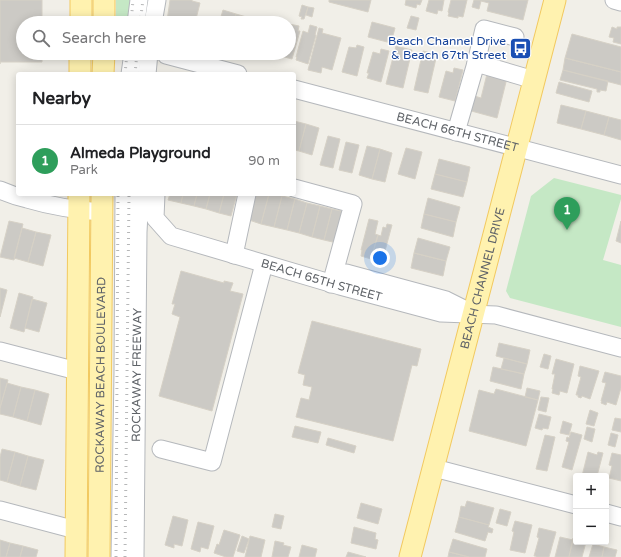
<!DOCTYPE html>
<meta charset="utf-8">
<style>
body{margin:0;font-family:"Varela Round",sans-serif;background:#f6f6f6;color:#202124}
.controls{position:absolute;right:12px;bottom:12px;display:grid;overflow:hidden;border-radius:4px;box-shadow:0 2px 10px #0003}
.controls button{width:36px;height:36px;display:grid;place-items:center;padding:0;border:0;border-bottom:1px solid #e0e0e0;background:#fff;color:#202124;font:20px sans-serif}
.you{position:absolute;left:380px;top:258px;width:14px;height:14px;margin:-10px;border:3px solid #fff;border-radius:50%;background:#1a73e8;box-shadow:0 0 0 6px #1a73e833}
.badge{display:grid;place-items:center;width:26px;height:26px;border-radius:50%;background:#1a73e8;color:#fff;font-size:13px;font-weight:700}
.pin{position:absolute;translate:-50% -33px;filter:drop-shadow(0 1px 2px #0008)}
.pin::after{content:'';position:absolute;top:21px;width:14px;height:12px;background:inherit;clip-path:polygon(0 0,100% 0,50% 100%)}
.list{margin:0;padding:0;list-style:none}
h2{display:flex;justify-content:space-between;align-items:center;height:52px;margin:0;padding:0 16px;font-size:17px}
h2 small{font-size:13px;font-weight:400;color:#757577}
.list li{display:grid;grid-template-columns:26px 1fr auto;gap:12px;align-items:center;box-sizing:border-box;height:72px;padding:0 16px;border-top:1px solid #e0e0e0}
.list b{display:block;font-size:15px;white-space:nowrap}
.list p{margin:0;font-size:13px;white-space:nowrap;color:#757577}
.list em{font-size:13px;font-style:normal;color:#757577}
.icon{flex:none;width:22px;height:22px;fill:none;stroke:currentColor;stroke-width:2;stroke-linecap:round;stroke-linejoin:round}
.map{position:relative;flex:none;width:621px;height:557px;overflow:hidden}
.search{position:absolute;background:#fff;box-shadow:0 2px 10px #0003;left:16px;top:16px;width:280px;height:44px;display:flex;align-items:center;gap:10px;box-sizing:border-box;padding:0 14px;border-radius:22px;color:#757577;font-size:15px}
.panel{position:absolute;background:#fff;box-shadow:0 2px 10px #0003;left:16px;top:72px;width:280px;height:124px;border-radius:4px}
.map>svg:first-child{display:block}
.green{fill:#c5e8c5}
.building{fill:#cccac5;stroke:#d6d1c6}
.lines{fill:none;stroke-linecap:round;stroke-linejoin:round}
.minor-casing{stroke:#b5b8bc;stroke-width:19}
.major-casing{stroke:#f2c960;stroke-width:23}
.minor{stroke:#fff;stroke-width:17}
.major{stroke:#fff2af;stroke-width:21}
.rail{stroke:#b6b7b8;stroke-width:3;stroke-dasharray:1 5;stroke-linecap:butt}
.labels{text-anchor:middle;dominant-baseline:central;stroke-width:3;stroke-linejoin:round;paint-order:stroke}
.transit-label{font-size:12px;fill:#164399;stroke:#fff;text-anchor:end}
.street-label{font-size:12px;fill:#5f6368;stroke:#fff}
</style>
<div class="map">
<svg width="621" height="557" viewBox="0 0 621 557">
<rect width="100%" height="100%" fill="#f1efe8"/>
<!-- green -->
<path class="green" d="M116 0H130L127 23H116Z
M554 178 621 195V199L603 260 621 265V327L510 298 506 291 531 196Z"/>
<!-- building -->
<path class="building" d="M0 0H42V23H23V53H42V62H0V64Z
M170 0H192V1L200 3 196 19 188 17 187 23H168L169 22 167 21Z
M329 0H371L368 12 329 2Z
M406 0H422L420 5 417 4 416 8 405 5Z
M429 0H444L442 11 438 10 437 14 426 11Z
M451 0H467L463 17 458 16V18L448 16 449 13 448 12Z
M474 0H528L523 20 487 11 489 3 481 1 479 9 472 7Z
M302 5 308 7 304 19H301L302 17 299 16Z
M308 7 314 8 312 17 306 15Z
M223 10 236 14 234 23H219Z
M236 14 250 18 248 23H234Z
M411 16 419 18 416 30 407 28Z
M250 18 263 22V23H248Z
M372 22 395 28 391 43 368 37Z
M289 24 299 26 298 31H300L292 59 281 56 282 53H289Z
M310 25 317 27 315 35H316L308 64 296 60 297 57H296L303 31 308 33Z
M612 27 617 29V27H621V44L613 42 614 38 609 37Z
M319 28 323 29 322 33 341 38 332 70 322 67 321 73 308 70Z
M572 34 621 47V72L565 58Z
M357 45 364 47 357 76 342 72 349 47 356 48Z
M396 46 412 50 403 88 386 84Z
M381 49 389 51 381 82 367 78 369 73H367L373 52 380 54Z
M423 51 437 54 428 93 414 90Z
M565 58 621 72V85L563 70Z
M454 68 463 70 455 101 439 97 446 71 453 73Z
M563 70 608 81 606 91 600 90V92H597V89L560 80Z
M487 74 507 78 497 118 464 109 468 94 481 98Z
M559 82 592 91 589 102 556 93Z
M561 105 586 111 581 129 557 123Z
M586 111 609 117 604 135 581 129Z
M609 117 621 120V140L604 135Z
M294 121 306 124 299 151 294 150Z
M306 124 319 128 312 155 299 151Z
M328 136 340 139 333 168 320 165Z
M346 142 359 145 352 173 339 170Z
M367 146 380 149 372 179 359 175Z
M406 148 422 152 415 179 398 174Z
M380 149 392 153 385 182 372 179Z
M439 159 470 167 467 182 435 174Z
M435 174 467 182 463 197 431 189Z
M170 194H183L181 203 168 200Z
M183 194H197L194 206 181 203Z
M197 194H210L206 209 194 206Z
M210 194H224L219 213 206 209Z
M224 194H237L231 216 219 213Z
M255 194H269L261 224 249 220Z
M269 194H274L282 196 274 227 261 224Z
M282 196 295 199 287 230 274 227Z
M428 198 460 207 456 222 424 214Z
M295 199 307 203 299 233 287 230Z
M307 203 320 206 312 237 299 233Z
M320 206 332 209 324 240 312 237Z
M332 209 345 212 337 243 324 240Z
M424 214 456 222 453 237 421 228Z
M369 219 378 221 375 234 378 235 371 259 361 256 362 250H361Z
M9 221 23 224 14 260 0 257Z
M621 221V243L616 241Z
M387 224 392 225 382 262 371 259 378 235 381 236 383 227 386 228Z
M22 228 36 232 28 262 14 258Z
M36 232 51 235 43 266 28 262Z
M418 238 450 247 446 261 414 253Z
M414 253 446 261 443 276 411 268Z
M181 271 224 283V281L233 283 230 291 243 294 212 411 159 396 180 317 172 314 175 304H172Z
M0 288 7 290 0 317Z
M19 293 33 297 24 332 10 328Z
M32 299 47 303 39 332 25 328Z
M312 321 421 349 417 366 412 365 393 441 296 417 301 398 309 400 312 387 303 385 305 375 298 373Z
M499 343 530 350 527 364 496 356Z
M544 354 551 356 548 369 540 367Z
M504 358 527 364 524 374 501 369Z
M556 359 574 364 567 393 560 391 559 395 552 393 553 389H552L555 374H552Z
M580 366 599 371 590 399 582 396 581 398 578 397V395H576L581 377 578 376Z
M493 367 524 374 521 389 490 381Z
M605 372 621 376V388L616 405 607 402 606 405 601 403 602 401H601L606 383 602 382Z
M0 378 8 380 0 408Z
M7 383 21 387 13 417 0 414V408Z
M21 387 35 390 27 421 13 417Z
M527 388 540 391 538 400 525 397Z
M496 389 538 400 526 446 469 431 479 390 494 394Z
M35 390 49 394 41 425 27 421Z
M541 397 549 398 546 412 538 410Z
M590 410 598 413 594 426 586 424Z
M539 414 551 417 548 429 543 428 542 430 535 428Z
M615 418 621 419V432L612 430Z
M563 421 572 424 569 435 560 433Z
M295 426 321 432 318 443 292 437Z
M587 427 595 429 592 442 584 439Z
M571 432 582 435 572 470 562 467 569 442 566 441 567 437 569 438Z
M611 433 618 435 615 447 608 445Z
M545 435 555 437 547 471 536 469Z
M328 438 356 446 354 453 326 445Z
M2 449 15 452 7 482 0 480V457Z
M15 452 28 456 20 486 7 482Z
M588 452 597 455 598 452 603 453 597 476H582Z
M612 453 621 455V481L609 478 612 466 609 465Z
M28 456 44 460 36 490 20 486Z
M467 501 494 508 489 525 459 517 461 506 465 507Z
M361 503 382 509 378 524 357 518Z
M500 509 511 512 507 526 496 523Z
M275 514 284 516 281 529 272 527Z
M173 516 188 520 182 546 174 544V548L165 545Z
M459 517 489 525 488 527 493 529 492 533 488 532 485 541 455 532Z
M515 521 532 525 525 553 510 550 514 532 512 531Z
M198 522 214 526 208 549 201 547 200 552 191 549Z
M354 527 376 533 375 539 378 540 376 549 351 543Z
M539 528 556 532 549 557H536V556H534L539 538 537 537Z
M224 530 240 535 233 557H226L214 553 217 544 219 545Z
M242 536 249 539 244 553 237 551Z
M250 536 265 540 261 557H245Z
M560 537 573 540 569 557H555Z
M573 538 576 539V542H586L582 557H569Z
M453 539 487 549 485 557H469L449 552Z
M0 540 10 543 6 557H0Z
M275 541 284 543 283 545 291 547 288 557H272Z
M10 543 23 546 20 557H6Z
M593 544 604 547 602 557H589Z
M302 545 317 549 315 557H299Z
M23 546 38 550 36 557H20Z
M604 547 617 550 615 557H602Z
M348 552 366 557H346Z
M449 552 469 557H448Z"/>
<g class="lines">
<defs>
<g id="minor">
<path d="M614 0 621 2"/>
<path d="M136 23 139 0"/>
<path d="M153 23 157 0"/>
<path d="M166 55 238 74"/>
<path d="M476 63 484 29 515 37"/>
<path d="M130 74 133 53"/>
<path d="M147 74 149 53"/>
<path id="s1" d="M294 89 621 175"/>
<path d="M456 132 476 63 534 80"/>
<path d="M294 188 353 204 331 284"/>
<path d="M0 190C9 194 18 197 27 199 54 207 74 210 102 212"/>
<path id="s2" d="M156 194 155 218 171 236 340 286 441 313 496 315 621 348"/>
<path d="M234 255 247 194"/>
<path d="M346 273 446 300 468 311"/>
<path d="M0 351 77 371"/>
<path d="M161 449 212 462 264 264"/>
<path d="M434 468 576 505"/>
<path d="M0 510 76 530"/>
<path d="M606 513 621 517"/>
<path d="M120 557 123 373 124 194"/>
<path id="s3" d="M135 557 138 232 140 194"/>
</g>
<g id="major">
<path d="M81 23V0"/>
<path d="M104 23V0"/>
<path d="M80 74V53"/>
<path d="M103 74 104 53"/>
<path d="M76 557 79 194"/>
<path id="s4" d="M99 557 102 194"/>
<path id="s5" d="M410 557 555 0"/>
</g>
</defs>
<!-- minor casing -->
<use href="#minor" class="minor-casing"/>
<!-- major casing -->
<use href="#major" class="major-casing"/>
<!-- minor -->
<use href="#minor" class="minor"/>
<!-- major -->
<use href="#major" class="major"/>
<!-- rail -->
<path class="rail" d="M131 23 133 0
M140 23 143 0
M125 74 127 53
M135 74 137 53
M116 557 118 194
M125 557 129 194"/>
</g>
<!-- icons -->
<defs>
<symbol id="bus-square" viewBox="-11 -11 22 22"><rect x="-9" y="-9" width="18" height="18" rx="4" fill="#1a4fb4" stroke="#fff"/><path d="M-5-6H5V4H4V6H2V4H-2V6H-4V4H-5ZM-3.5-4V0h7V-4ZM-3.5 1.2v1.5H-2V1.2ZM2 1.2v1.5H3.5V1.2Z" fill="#fff"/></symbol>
</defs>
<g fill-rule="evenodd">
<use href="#bus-square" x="508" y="36" width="25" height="25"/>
</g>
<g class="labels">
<!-- transit labels -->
<g class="transit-label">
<text x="506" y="41">Beach Channel Drive<tspan x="506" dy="14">&amp; Beach 67th Street</tspan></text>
</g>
<!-- street labels -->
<g class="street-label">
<text stroke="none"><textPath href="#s1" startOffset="169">BEACH 66TH STREET</textPath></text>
<text stroke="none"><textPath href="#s5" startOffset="288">BEACH CHANNEL DRIVE</textPath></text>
<text stroke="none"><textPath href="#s2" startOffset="205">BEACH 65TH STREET</textPath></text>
<text stroke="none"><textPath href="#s3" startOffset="182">ROCKAWAY FREEWAY</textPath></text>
<text stroke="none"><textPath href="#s4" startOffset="182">ROCKAWAY BEACH BOULEVARD</textPath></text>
</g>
</g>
</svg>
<div class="controls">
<button>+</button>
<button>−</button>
</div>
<div class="you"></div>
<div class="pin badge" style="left:567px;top:230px;background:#2e9e5b">1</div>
<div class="search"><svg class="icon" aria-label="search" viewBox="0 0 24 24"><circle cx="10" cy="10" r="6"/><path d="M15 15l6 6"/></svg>Search here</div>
<section class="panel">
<h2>Nearby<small></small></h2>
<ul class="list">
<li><span class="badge" style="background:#2e9e5b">1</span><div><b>Almeda Playground</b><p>Park</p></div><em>90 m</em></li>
</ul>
</section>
</div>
